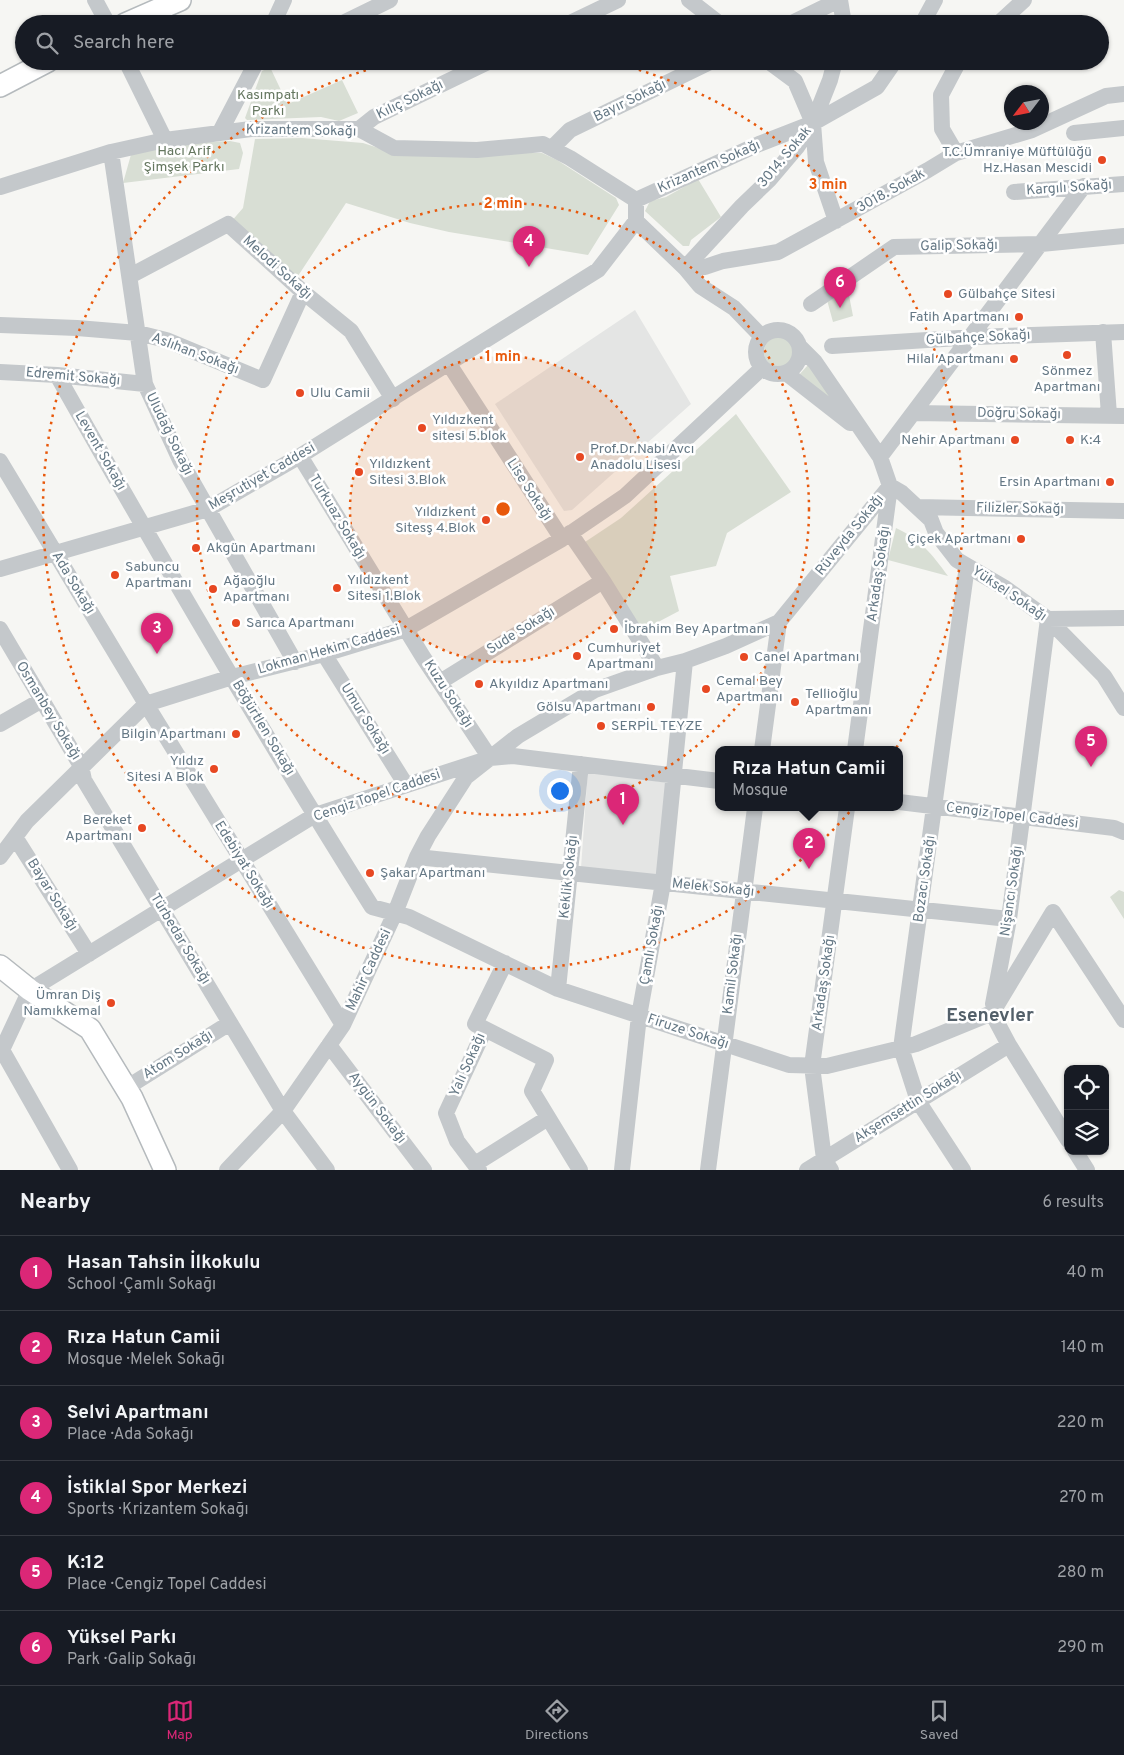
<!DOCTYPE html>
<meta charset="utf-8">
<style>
body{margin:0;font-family:Overpass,sans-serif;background:#20242c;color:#f1f3f6}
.controls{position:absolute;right:15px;bottom:15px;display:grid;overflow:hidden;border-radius:10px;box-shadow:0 1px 4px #0004}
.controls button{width:45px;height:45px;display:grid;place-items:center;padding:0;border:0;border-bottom:1px solid #363941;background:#171b24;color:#f1f3f6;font:25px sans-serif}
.compass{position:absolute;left:1004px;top:85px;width:45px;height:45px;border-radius:50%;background:#171b24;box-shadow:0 1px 4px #0004;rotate:238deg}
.you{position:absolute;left:559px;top:790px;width:18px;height:18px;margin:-12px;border:4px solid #fff;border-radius:50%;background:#1a73e8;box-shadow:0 0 0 8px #1a73e833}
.badge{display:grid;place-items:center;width:32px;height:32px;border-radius:50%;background:#db2777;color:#fff;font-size:16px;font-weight:700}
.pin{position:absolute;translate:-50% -41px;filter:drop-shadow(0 1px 2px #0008)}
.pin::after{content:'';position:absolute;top:26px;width:18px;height:15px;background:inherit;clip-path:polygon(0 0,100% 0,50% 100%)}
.popup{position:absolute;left:715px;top:746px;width:188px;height:65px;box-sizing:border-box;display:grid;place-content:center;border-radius:10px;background:#171b24;filter:drop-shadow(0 1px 4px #0005);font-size:16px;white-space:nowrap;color:#9ea1a6}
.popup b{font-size:19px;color:#f1f3f6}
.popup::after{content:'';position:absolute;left:50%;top:100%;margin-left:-10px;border:10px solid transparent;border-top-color:#171b24}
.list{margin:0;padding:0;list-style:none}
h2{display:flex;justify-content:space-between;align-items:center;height:65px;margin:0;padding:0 20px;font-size:21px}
h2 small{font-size:16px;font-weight:400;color:#9ea1a6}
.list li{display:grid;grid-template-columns:32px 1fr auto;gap:15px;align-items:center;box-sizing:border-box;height:75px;padding:0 20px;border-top:1px solid #363941}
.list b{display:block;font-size:19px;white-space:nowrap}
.list p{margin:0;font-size:16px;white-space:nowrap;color:#9ea1a6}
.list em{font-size:16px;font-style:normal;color:#9ea1a6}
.icon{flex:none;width:28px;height:28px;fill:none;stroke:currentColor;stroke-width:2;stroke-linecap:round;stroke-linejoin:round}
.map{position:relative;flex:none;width:1124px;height:1170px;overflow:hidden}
.search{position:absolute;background:#171b24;box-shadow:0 1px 4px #0004;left:15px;right:15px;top:15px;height:55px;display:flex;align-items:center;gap:12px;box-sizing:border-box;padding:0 18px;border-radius:28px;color:#9ea1a6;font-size:19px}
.sheet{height:515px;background:#171b24}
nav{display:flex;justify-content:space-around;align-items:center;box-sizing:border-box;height:70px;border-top:1px solid #363941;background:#171b24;font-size:14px;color:#9ea1a6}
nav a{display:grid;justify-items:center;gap:2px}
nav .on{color:#db2777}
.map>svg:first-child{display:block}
.built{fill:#e4e5e4}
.green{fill:#d8ded4}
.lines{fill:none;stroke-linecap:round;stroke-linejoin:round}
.major-casing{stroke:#b5babd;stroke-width:24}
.minor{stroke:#c4c8cb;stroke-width:16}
.major{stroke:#fff;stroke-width:21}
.ring{fill:none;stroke:#e8590c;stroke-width:2.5;stroke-dasharray:2.5 5}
.poi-dot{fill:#e74822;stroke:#fff;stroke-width:2}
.labels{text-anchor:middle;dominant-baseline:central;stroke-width:5;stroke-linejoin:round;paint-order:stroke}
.park-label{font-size:14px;fill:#657760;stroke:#fff}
.street-label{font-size:14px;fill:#657885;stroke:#fff}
.poi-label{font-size:14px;fill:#657885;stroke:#fff;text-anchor:start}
.district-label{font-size:19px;font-weight:bold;fill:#53606a;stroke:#fff}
.centre{fill:#e8590c;stroke:#fff;stroke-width:2.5}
.ring-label{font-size:15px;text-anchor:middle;font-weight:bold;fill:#e8590c;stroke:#fff;stroke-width:5;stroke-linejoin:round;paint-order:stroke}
</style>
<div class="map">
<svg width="1124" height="1170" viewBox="0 0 1124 1170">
<rect width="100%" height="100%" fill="#f6f6f3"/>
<!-- built -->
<path class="built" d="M635 310 691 404 572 510 564 511 495 404Z
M588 769 668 783 657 877 581 868Z"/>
<!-- green -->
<path class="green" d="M270 67 287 103H290L342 80 358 113 339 121 321 117 247 120 245 118 262 71Z
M302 138 363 143 394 153H542L557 160 616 198 619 205 588 255 449 232 410 223 346 203 296 279 230 223 243 208 255 139Z
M230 141 240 143 243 153 239 169 123 183 132 151 187 143Z
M698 179 721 217 691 240 689 246H683L645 211 650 201 666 197Z
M848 290 853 316 833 322 827 300Z
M764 352a15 15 0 1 1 30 0a15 15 0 1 1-30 0Z
M808 365 841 409 798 376Z
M736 414 791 492 727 533 716 566 670 576 679 611 641 631 585 542 621 518Z
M896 528C921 540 932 554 948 576L888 560Z
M1119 890 1124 892V919L1110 897Z"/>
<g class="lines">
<defs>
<path id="major" d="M125 24 180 0
M0 86 48 61
M0 966 30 990 90 1029 132 1098 165 1170"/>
</defs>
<!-- major casing -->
<use href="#major" class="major-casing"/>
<!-- minor -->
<path class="minor" d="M95 0 108 24
M689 0 720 24
M840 0 844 24
M273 24 284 0
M341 24 390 0
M568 24 618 0
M790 24 839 0
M922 24 935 0
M998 24 1024 0
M126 61 165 140
M768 61 795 81 813 123 816 162 836 221
M813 123 830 80 835 61
M359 129 374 117 490 61
M220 132 257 61
M1074 133 1124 128
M552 148 570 130 712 61
M111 152 145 384 180 460 295 662
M956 153 942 129 941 95 959 61
M0 187 111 152 165 140 251 129H359L394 148 477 150 543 144 570 158 636 200
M1014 192 1124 184
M636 200 759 144 813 123
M636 221 685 268 700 286 734 308 762 337
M685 268 705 267 723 261 778 252 928 170 956 153 1032 130 1106 96 1124 94
M685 268 742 206 769 180 797 147 813 123 877 87 895 61
M130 276 228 224 303 292 351 331 393 399
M811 304 894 247 1041 244 1124 236
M0 325 77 328 138 333 166 340 263 380 303 292
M756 352a22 22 0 1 1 44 0a22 22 0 1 1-44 0Z
M1103 332 1109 415
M832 346 975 337 1124 332
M449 364 562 539
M0 372 57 375 145 384
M786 373 850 423
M57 375C158 554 262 732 372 907L409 917 558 989 789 1065 827 1066 901 1048 916 1044 992 1013 1053 912 1124 1020
M913 413 1124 416
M300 456 423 657 490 758
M880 457 1084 186
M0 461 146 704 343 1025
M917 507 1124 511
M570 533 603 581 657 668
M0 569 208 509 300 456 598 270 636 221V200
M0 629 81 766 84 780 283 1111 327 1170
M324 654 406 785
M440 682 603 581
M0 724 42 700
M762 750 779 622
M855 750 890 486 902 493 931 520 936 533 957 560 1005 588 1048 619 1104 676 1124 708
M899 802 1114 828 1124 832
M15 837 89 954
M0 857 27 821 146 704 232 677 324 654 406 629 562 539 625 496 762 368
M417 857 1009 919
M505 963 475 1024 546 1060 532 1091 580 1170
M558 989 581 764
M993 1004 1009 919 1048 619 1124 618
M992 1013 1009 1045 1068 1140
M329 1045 424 1170
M2 1050 70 1170
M0 1054 30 990 315 815 490 758 513 756 719 781
M126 1088 230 1023
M1075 1151 1087 1170
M475 1164 548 1118
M227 1170 283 1111 343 1025 395 913 417 857 428 836 466 777 518 736 595 690 657 668 685 661 726 646 779 622 890 486 880 457 815 362 800 347
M479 1170 457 1141 446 1113 485 1029
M622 1170 639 1016 663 883 685 661
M708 1170 755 808
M807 1170 1009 1045
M831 1170 824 1159 812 1066 847 808
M963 1170 918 1101 901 1048 967 566"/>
<!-- major -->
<use href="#major" class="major"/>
</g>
<!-- distance rings -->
<circle cx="503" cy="509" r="153" fill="#e8590c" fill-opacity=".12"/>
<g class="ring">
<circle cx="503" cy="509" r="153"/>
<circle cx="503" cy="509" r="306"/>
<path d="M610 62A460 460 0 1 1 396 62"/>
</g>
<!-- markers -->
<g class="poi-dot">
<circle cx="1102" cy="160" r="5"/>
<circle cx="948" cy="294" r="5"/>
<circle cx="1019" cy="317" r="5"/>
<circle cx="1067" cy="355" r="5"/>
<circle cx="1014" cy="359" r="5"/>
<circle cx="300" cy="393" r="5"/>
<circle cx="422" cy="428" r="5"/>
<circle cx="1015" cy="440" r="5"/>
<circle cx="1070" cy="440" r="5"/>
<circle cx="580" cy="457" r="5"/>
<circle cx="359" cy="472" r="5"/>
<circle cx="1110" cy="482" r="5"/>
<circle cx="486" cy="520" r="5"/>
<circle cx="1021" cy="539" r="5"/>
<circle cx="196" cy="548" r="5"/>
<circle cx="115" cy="575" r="5"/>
<circle cx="337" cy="588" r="5"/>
<circle cx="213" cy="589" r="5"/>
<circle cx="236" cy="623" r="5"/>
<circle cx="614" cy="629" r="5"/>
<circle cx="577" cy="656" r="5"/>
<circle cx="744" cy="657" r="5"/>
<circle cx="479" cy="684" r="5"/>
<circle cx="706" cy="689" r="5"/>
<circle cx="795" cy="702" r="5"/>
<circle cx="651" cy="707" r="5"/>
<circle cx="601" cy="726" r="5"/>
<circle cx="236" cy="734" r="5"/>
<circle cx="214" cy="769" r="5"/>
<circle cx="142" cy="828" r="5"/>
<circle cx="370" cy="873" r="5"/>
<circle cx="111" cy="1003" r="5"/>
</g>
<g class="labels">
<!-- park labels -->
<g class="park-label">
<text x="268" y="95">Kasımpatı<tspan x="268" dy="16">Parkı</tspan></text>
<text x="184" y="151">Hacı Arif<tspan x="184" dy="16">Şimşek Parkı</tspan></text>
</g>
<!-- street labels -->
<g class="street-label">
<text transform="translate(410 100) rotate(-26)">Kılıç Sokağı</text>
<text transform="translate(630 101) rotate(-26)">Bayır Sokağı</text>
<text transform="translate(301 131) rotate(1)">Krizantem Sokağı</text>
<text transform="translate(785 157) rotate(-50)">3014. Sokak</text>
<text transform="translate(709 167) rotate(-24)">Krizantem Sokağı</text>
<text transform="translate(1069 188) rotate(-4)">Kargılı Sokağı</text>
<text transform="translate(891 191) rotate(-29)">3018. Sokak</text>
<text transform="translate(959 246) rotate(-1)">Galip Sokağı</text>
<text transform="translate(277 268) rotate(42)">Melodi Sokağı</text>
<text transform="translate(978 338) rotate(-3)">Gülbahçe Sokağı</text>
<text transform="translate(195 354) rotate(21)">Aslıhan Sokağı</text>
<text transform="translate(73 377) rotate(5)">Edremit Sokağı</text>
<text transform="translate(1019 414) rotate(1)">Doğru Sokağı</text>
<text transform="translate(169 434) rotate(64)">Uludağ Sokağı</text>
<text transform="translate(100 451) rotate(60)">Levent Sokağı</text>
<text transform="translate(262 477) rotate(-30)">Meşrutiyet Caddesi</text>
<text transform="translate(529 490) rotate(57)">Lise Sokağı</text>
<text transform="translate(1020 509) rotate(1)">Filizler Sokağı</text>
<text transform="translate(337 517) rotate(59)">Turkuaz Sokağı</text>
<text transform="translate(850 535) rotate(-51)">Rüveyda Sokağı</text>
<text transform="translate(879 574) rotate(-82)">Arkadaş Sokağı</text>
<text transform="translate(73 583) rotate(59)">Ada Sokağı</text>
<text transform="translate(1009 594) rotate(34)">Yüksel Sokağı</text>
<text transform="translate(521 631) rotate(-32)">Sude Sokağı</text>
<text transform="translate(329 650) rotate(-16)">Lokman Hekim Caddesi</text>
<text transform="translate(448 694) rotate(57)">Kuzu Sokağı</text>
<text transform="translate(48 711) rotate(59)">Osmanbey Sokağı</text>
<text transform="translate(365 719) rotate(58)">Umur Sokağı</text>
<text transform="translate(263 728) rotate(59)">Böğürtlen Sokağı</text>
<text transform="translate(377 796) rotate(-19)">Cengiz Topel Caddesi</text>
<text transform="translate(1012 816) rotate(7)">Cengiz Topel Caddesi</text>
<text transform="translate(244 865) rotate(58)">Edebiyat Sokağı</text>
<text transform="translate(569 877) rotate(-84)">Keklik Sokağı</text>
<text transform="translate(925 879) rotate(-82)">Bozacı Sokağı</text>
<text transform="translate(713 888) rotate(6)">Melek Sokağı</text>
<text transform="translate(1012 891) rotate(-82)">Nişancı Sokağı</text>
<text transform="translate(52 895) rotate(58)">Bayar Sokağı</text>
<text transform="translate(180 939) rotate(59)">Türbedar Sokağı</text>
<text transform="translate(652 945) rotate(-80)">Çamlı Sokağı</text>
<text transform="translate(369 970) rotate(-65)">Mahir Caddesi</text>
<text transform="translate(733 974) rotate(-83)">Kamil Sokağı</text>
<text transform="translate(824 983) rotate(-82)">Arkadaş Sokağı</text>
<text transform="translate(688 1032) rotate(18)">Firuze Sokağı</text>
<text transform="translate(178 1055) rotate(-32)">Atom Sokağı</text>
<text transform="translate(468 1065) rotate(-66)">Yalı Sokağı</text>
<text transform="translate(908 1107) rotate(-32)">Akşemsettin Sokağı</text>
<text transform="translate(377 1108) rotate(53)">Aygün Sokağı</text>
</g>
<!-- poi labels -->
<g class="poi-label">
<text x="1092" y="152" text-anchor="end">T.C.Ümraniye Müftülüğü<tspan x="1092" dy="16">Hz.Hasan Mescidi</tspan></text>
<text x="958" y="294">Gülbahçe Sitesi</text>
<text x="1009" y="317" text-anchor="end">Fatih Apartmanı</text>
<text x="1004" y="359" text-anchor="end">Hilal Apartmanı</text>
<text x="1067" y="371" text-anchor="middle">Sönmez<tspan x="1067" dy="16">Apartmanı</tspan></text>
<text x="310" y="393">Ulu Camii</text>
<text x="432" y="420">Yıldızkent<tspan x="432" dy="16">sitesi 5.blok</tspan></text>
<text x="1005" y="440" text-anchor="end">Nehir Apartmanı</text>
<text x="1080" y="440">K:4</text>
<text x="590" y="449">Prof.Dr.Nabi Avcı<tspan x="590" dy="16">Anadolu Lisesi</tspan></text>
<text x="369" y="464">Yıldızkent<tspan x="369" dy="16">Sitesi 3.Blok</tspan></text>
<text x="1100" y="482" text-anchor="end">Ersin Apartmanı</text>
<text x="476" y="512" text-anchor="end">Yıldızkent<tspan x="476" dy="16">Sitesş 4.Blok</tspan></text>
<text x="1011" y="539" text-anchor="end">Çiçek Apartmanı</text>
<text x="206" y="548">Akgün Apartmanı</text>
<text x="125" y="567">Sabuncu<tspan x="125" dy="16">Apartmanı</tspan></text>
<text x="347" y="580">Yıldızkent<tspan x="347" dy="16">Sitesi 1.Blok</tspan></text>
<text x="223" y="581">Ağaoğlu<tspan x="223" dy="16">Apartmanı</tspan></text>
<text x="246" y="623">Sarıca Apartmanı</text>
<text x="624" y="629">İbrahim Bey Apartmanı</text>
<text x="587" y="648">Cumhuriyet<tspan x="587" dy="16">Apartmanı</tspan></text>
<text x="754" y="657">Canel Apartmanı</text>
<text x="716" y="681">Cemal Bey<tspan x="716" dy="16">Apartmanı</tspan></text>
<text x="489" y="684">Akyıldız Apartmanı</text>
<text x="805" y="694">Tellioğlu<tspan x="805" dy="16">Apartmanı</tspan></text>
<text x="641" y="707" text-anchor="end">Gölsu Apartmanı</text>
<text x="611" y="726">SERPİL TEYZE</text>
<text x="226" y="734" text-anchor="end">Bilgin Apartmanı</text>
<text x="204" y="761" text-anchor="end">Yıldız<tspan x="204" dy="16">Sitesi A Blok</tspan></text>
<text x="132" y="820" text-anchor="end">Bereket<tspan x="132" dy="16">Apartmanı</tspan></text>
<text x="380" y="873">Şakar Apartmanı</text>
<text x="101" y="995" text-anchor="end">Ümran Diş<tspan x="101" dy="16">Namıkkemal</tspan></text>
</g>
<!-- district labels -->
<g class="district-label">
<text x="990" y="1016">Esenevler</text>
</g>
</g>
<circle cx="503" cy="509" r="8" class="centre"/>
<g class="ring-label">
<text x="828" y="189">3 min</text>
<text x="503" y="208">2 min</text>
<text x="503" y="361">1 min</text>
</g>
</svg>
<div class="controls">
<button><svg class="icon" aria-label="locate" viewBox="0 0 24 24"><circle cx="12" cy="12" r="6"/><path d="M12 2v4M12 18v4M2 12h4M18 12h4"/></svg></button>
<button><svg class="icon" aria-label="layers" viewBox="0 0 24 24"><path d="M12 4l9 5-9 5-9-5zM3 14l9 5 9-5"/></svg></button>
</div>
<svg class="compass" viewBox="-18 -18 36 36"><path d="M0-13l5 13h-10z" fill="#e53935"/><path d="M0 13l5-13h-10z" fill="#9ea1a6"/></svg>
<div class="you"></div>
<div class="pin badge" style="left:623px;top:825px">1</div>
<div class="pin badge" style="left:809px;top:869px">2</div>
<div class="popup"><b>Rıza Hatun Camii</b>Mosque</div>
<div class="pin badge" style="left:157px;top:654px">3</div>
<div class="pin badge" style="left:529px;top:267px">4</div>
<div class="pin badge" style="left:1091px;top:767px">5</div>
<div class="pin badge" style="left:840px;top:308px">6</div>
<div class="search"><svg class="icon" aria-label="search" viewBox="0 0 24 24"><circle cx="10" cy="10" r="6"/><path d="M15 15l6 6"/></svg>Search here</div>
</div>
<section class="sheet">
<h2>Nearby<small>6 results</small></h2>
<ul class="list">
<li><span class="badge">1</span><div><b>Hasan Tahsin İlkokulu</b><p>School · Çamlı Sokağı</p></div><em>40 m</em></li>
<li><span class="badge">2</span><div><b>Rıza Hatun Camii</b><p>Mosque · Melek Sokağı</p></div><em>140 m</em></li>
<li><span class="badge">3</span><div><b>Selvi Apartmanı</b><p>Place · Ada Sokağı</p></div><em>220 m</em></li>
<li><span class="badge">4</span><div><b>İstiklal Spor Merkezi</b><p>Sports · Krizantem Sokağı</p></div><em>270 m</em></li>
<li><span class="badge">5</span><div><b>K:12</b><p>Place · Cengiz Topel Caddesi</p></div><em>280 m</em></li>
<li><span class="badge">6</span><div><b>Yüksel Parkı</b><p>Park · Galip Sokağı</p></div><em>290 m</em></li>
</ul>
</section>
<nav>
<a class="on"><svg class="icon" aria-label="map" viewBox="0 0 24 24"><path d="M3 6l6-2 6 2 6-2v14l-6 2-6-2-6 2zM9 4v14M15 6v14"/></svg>Map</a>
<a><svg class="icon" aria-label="directions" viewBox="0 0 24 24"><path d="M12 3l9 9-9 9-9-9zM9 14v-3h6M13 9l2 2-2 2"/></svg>Directions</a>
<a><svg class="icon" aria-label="saved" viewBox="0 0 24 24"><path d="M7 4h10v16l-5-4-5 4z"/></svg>Saved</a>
</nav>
